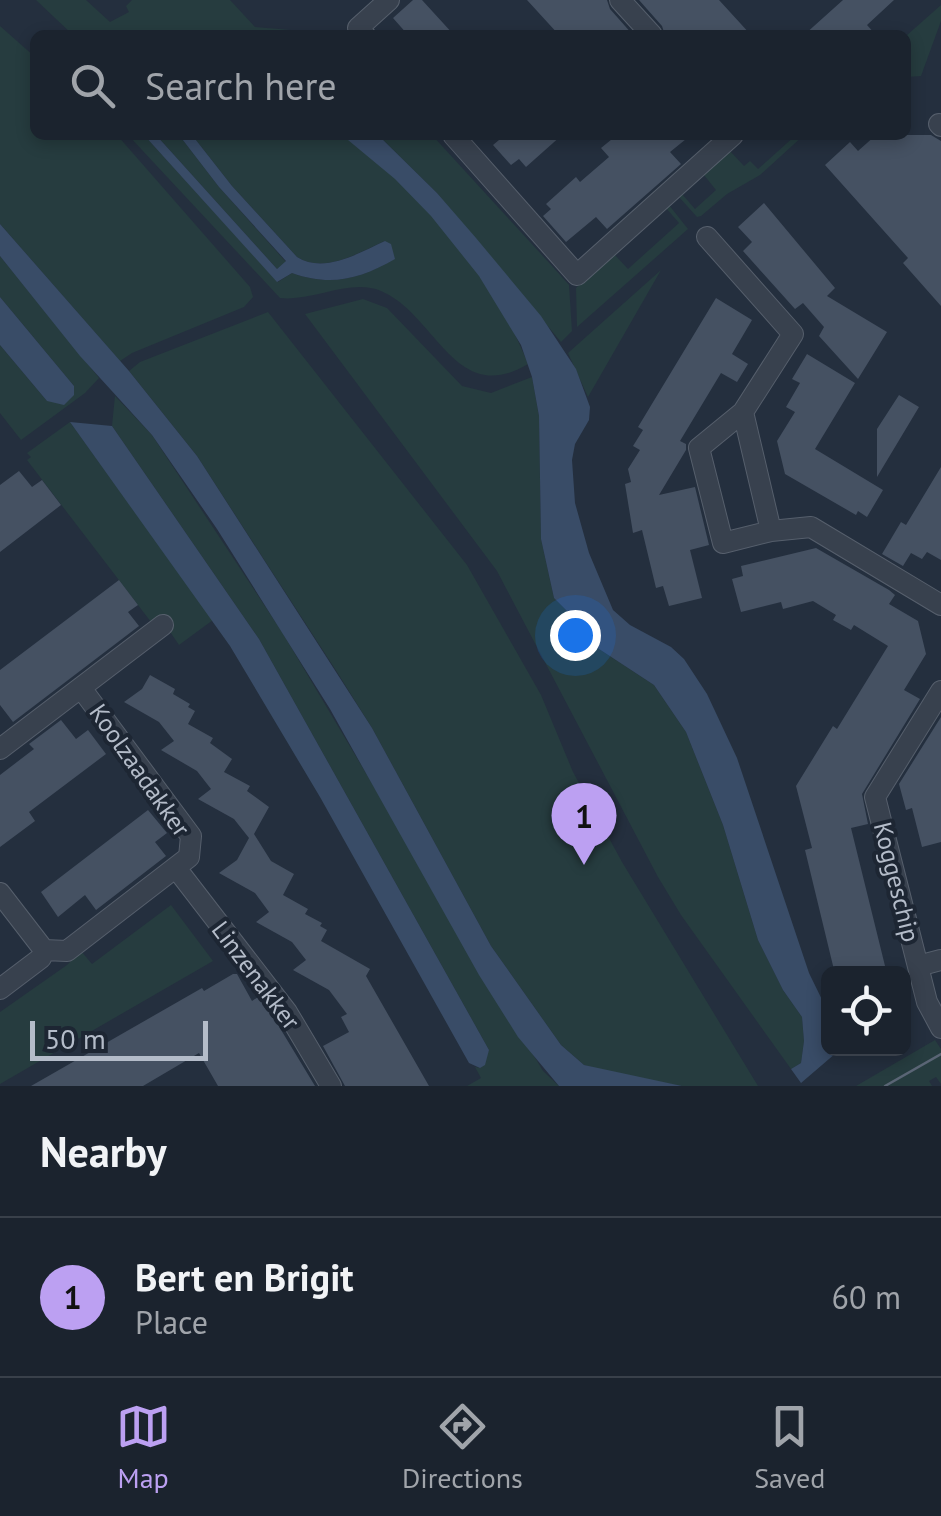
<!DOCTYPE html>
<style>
body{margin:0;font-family:"PT Sans",sans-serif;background:#282f3a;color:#f1f3f6}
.controls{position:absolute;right:30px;bottom:30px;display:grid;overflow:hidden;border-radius:15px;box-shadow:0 5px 15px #0003}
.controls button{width:90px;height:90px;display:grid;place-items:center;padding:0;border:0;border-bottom:2px solid #39404a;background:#1b232e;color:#f1f3f6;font:50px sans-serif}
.scale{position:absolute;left:30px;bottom:25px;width:178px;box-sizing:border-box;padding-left:10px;border:5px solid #b4bcc9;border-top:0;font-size:28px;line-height:35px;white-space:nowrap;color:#b4bcc9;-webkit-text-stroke:8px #1d2633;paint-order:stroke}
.you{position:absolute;left:575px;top:635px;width:35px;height:35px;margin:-25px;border:8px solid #fff;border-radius:50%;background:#1a73e8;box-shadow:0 0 0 15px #1a73e833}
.badge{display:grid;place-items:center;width:65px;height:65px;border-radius:50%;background:#bca0f2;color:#111;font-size:32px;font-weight:700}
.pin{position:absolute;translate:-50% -82px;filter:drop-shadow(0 2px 5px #0008)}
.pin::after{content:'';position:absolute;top:52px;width:35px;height:30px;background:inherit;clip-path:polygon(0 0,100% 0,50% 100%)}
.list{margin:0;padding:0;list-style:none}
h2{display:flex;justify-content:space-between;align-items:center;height:130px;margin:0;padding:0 40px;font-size:42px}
h2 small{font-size:32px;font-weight:400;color:#a0a4aa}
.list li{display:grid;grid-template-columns:65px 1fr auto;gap:30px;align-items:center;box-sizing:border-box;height:160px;padding:0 40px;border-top:2px solid #39404a}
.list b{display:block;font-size:38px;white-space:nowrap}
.list p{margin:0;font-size:32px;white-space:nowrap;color:#a0a4aa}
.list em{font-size:32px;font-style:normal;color:#a0a4aa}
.icon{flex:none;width:55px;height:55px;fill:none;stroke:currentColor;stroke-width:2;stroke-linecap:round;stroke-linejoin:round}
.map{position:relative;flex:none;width:941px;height:1086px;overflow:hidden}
.search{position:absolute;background:#1b232e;box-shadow:0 5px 15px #0003;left:30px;right:30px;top:30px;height:110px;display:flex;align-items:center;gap:25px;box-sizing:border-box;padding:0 35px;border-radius:15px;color:#a0a4aa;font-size:38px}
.sheet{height:290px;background:#1b232e}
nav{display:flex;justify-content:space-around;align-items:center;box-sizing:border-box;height:140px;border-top:2px solid #39404a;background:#1b232e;font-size:28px;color:#a0a4aa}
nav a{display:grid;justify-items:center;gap:5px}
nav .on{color:#bca0f2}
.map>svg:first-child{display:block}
.green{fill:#263c3f}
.water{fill:#394c67}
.building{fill:#455162}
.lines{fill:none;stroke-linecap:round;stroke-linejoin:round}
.street-casing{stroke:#565f6c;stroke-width:22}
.street{stroke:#38414e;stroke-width:20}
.tram{stroke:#5a6575;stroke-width:2.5}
.labels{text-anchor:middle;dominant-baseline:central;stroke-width:8;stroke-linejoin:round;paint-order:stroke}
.street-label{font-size:25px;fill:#b4bcc9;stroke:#1d2633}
</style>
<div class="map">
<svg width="941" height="1086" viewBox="0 0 941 1086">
<rect width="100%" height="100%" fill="#242f3e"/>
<!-- green -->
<path class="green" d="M36 0H86L110 22 129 12 126 6 132 0H230L255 27 338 34 342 31 346 35H246L230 31 204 35H73Z
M941 5V21L921 76 906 77V36Z
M0 26 35 57V135H117L250 287 253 297 244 307 132 353 120 361 0 224Z
M128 135H144L278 282 292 273C331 287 360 279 394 259L385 241C358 253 324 274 297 257L232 186 192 135H342C420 190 493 275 528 364 455 408 436 314 381 291 350 278 313 302 280 298Z
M156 135H179L219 187 286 262 277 269Z
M378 135H432L552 266 569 285 572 331 561 342 437 193Z
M796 135H804L760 175 727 194 701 216 697 217 679 197 682 194 695 209 716 190 704 175 730 151 744 166 750 161 758 169Z
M669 205 688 229 577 327 576 288 614 254 628 269 679 223 666 208Z
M0 256 99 378 85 393 21 440 0 413V345L47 401 74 386 0 297Z
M661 270 588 397 568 353Z
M363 299 387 308 462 386 491 393 532 377 539 416 541 539 554 598 581 625 596 647 654 685 686 732 723 825 758 940 783 990 802 1017 804 1041 801 1063 791 1069 681 915 658 877 497 571 305 314Z
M268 312 467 565 541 695 573 772 622 862 758 1086H682L617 1074 584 1065 561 1045 491 946 372 728 337 672 197 456 129 371 140 362Z
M115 396 152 435 282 632 543 1071 559 1086H467L481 1078 475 1067 480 1068 489 1050 259 639 112 426Z
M70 422 213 620 179 645 160 617 151 622 27 460 31 457 27 453Z
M171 905 213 961 0 1084V1012L67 965 81 951 92 964Z
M935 1040 941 1049V1084L936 1077 929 1081 932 1086H856Z"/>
<!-- water -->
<path class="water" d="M144 135H156L277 269 286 261 219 187 179 135H192L232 186 297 257C324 274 359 253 385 241L391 244 395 259C360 279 331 287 292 273L277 282Z
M342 135H378L437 193 476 238 541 316 576 369 590 407 589 420 575 444 572 460 575 503 589 553 613 610 630 625 671 647 684 659 707 694 737 758 809 973 828 1012V1048L836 1049V1053L801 1083 791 1069 801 1063 804 1041 802 1017 783 990 758 940 723 825 686 732 654 685 596 647 581 625 554 598 541 539 539 416 532 377 521 345 479 276 431 216 395 179Z
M0 224 129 371 197 456 372 728 491 946 561 1045 584 1065 682 1086H559L518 1037 479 975 330 709 217 529 152 435 80 356 0 256Z
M0 297 74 386V395L64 405 47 401 0 345Z
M70 422 112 426 259 639 489 1050 485 1065 480 1068 469 1063 320 797 230 646Z"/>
<!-- building -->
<path class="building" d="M413 0H422L454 35H408L393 18Z
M527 0H607L610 9 633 35H559Z
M639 0H719L751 35H665L662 26Z
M843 0H894L867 25 876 35H804Z
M505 135H562L526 167 519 159 511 165 493 145Z
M617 135H691L670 152 681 164 607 229 596 217 566 242 543 216 551 209 546 204 576 177 580 182 609 157 601 148Z
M876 135H931L941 141V306L903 263 908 258 825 165 850 142 858 151Z
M764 203 835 288 827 296 887 332 858 379 819 336 824 327 803 303 795 309 743 251 752 242 738 227Z
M716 298 752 320 732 354 748 364 737 382 721 373 680 441 686 444V450L659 495 695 487 709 545 690 550 702 598 669 606 663 586 656 588 642 530 633 533 625 484 631 482 628 469 640 450 633 446 643 430 638 427Z
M807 354 855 383 815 449 883 490 867 517 858 511 856 515 785 474 777 441 795 412 786 407 800 383 792 379Z
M899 395 919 407 877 477V429Z
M941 467V560L927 552 922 559 911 553 903 566 882 554 901 522 906 525Z
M19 471 32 487 42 480 61 505 0 552V485Z
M816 548 889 590 895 595 889 604 918 621 926 654 904 690 920 699 862 794 868 824 851 828 887 974H835L805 850 812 848 796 786 833 726 837 729 888 646 854 625 851 630 833 620 836 615 813 601 783 609 781 602 741 612 732 579 743 576 741 566Z
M119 580 138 605 128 612 139 626 13 722 0 705V670Z
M150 675 175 689 173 694 190 704 188 707 195 711 188 724 213 738 210 743 232 759 224 772 250 786 247 791 269 807 254 834 271 861 294 874 283 895 308 909 305 914 322 923 320 926 327 930 321 941 370 969 366 976 429 1086H345L323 1046 349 1032 341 1017 347 1014 329 990 293 970 306 960 292 942 256 922 269 912 255 893 219 873 237 860 249 838 234 819 198 799 211 789 197 771 161 750 174 741 159 722 124 702 142 689Z
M941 717V842L922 847 912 808 906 810 899 784Z
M61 720 76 739 88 730 106 754 29 812 35 821 0 847V775L34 749 29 744Z
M148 810 167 833 155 842 166 856 96 910 85 895 58 917 41 892Z
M233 974H237L252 1001 258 997 272 1015 315 1086H218L199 1053 143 1086H31L202 988 204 991Z"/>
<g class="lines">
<defs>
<path id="street" d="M620 0 652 35
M365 35 358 28 389 0
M939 124 941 126
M453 135 577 275 733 135
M707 237 793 334 743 412 771 531 811 527 941 605
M743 412 699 448 723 543 771 531
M941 691 875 797 927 1002 941 1028
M0 749 163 625
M176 868 287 1012 331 1086
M0 893 44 950
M44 950 67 951 189 857 191 836 81 688
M918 966 941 960
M0 989 41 958 44 950"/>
</defs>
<!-- street casing -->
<use href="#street" class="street-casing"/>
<!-- street -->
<use href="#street" class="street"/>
<!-- tram -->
<path class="tram" d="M885 1086 941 1054"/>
</g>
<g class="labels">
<!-- street labels -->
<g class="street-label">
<text transform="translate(140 770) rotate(55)">Koolzaadakker</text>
<text transform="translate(897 882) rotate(76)">Koggeschip</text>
<text transform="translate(256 975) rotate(53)">Linzenakker</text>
</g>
</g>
</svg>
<div class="controls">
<button><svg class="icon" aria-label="locate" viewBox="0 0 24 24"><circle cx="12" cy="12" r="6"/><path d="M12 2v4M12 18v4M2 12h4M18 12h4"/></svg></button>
</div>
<div class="scale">50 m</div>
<div class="you"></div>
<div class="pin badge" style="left:584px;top:865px">1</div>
<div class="search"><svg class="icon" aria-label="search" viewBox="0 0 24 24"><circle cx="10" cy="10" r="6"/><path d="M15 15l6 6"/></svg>Search here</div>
</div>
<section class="sheet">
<h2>Nearby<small></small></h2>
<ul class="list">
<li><span class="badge">1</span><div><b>Bert en Brigit</b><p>Place</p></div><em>60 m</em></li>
</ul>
</section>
<nav>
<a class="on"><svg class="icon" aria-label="map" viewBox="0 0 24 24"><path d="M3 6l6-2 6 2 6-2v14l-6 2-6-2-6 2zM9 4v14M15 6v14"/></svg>Map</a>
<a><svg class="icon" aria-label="directions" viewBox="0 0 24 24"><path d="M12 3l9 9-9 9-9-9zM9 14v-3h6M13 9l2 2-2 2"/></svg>Directions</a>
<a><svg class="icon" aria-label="saved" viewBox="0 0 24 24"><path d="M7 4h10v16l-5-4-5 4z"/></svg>Saved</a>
</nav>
